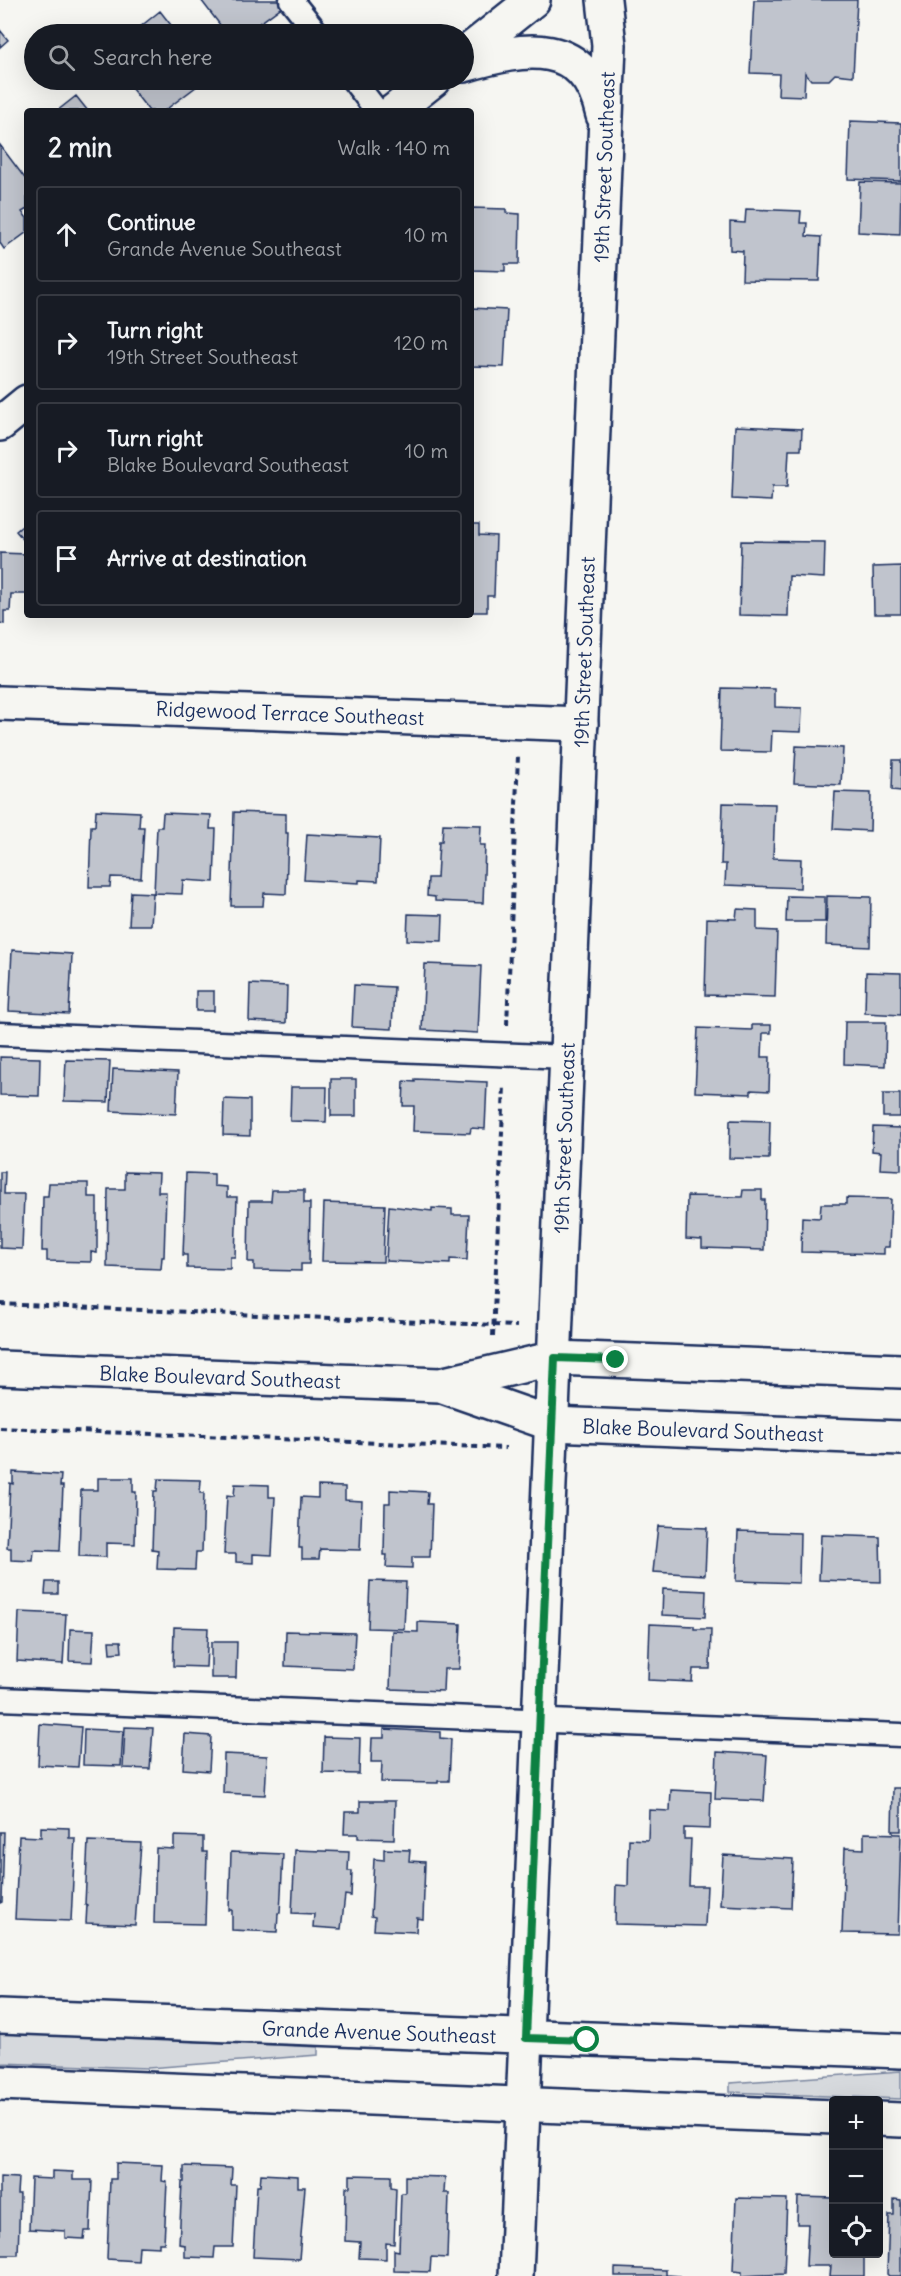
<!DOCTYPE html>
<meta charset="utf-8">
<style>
body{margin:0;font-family:Delius,sans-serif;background:#20242c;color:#f1f3f6}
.controls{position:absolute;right:18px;bottom:18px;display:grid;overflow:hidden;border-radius:6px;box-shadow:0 6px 24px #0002}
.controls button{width:54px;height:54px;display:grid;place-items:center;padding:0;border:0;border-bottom:2px solid #363941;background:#171b24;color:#f1f3f6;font:30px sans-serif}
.stop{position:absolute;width:18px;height:18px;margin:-14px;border:4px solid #0b8043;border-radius:50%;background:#fff}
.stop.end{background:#0b8043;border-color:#fff;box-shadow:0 2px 6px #0008}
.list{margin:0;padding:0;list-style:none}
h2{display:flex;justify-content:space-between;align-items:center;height:78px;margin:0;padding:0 24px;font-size:26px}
h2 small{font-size:20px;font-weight:400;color:#9ea1a6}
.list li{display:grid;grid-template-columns:39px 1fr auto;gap:18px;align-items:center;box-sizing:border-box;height:96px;margin:0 12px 12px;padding:0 12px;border:2px solid #363941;border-radius:6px}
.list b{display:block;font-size:22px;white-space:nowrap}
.list p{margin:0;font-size:20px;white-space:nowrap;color:#9ea1a6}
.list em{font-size:20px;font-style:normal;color:#9ea1a6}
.icon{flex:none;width:33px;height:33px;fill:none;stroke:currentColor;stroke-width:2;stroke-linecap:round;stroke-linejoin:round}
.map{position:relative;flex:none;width:901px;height:2276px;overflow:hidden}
.search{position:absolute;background:#171b24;box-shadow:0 6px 24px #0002;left:24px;top:24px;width:450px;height:66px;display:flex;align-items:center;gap:15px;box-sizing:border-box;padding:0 21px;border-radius:33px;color:#9ea1a6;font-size:22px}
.panel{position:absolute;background:#171b24;box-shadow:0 6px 24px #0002;left:24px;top:108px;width:450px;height:510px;border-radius:6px}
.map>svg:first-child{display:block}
.green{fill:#d6d9dd;stroke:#78849e;stroke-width:1.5}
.building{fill:#c0c4cd;stroke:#1b2f5e;stroke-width:1.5}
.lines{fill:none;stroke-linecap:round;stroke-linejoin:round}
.service-casing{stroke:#1b2f5e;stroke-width:27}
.minor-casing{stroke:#1b2f5e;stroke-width:38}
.tertiary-casing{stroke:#1b2f5e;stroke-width:38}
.secondary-casing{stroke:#1b2f5e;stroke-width:38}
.path{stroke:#1b2f5e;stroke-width:4;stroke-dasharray:6 4.5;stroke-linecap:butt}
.service{stroke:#f6f6f2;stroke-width:22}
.minor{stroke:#f6f6f2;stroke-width:33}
.tertiary{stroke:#f6f6f2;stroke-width:33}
.secondary{stroke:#f6f6f2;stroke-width:33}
.route{stroke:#0b8043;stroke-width:8}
.labels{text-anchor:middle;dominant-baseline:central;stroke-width:4.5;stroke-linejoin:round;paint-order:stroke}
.street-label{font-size:20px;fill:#1b2f5e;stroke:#f6f6f2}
</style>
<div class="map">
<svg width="901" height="2276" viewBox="0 0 901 2276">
<rect width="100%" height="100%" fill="#f6f6f2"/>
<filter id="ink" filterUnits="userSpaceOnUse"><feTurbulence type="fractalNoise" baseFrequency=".0167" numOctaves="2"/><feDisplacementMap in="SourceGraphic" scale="12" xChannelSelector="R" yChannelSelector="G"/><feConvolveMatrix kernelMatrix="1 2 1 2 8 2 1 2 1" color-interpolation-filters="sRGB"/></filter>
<g filter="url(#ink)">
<!-- green -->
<path class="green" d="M0 2033 318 2047V2055L148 2068 0 2063Z
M901 2071V2099L730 2092V2083Z"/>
<!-- building -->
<path class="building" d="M201 0H285L287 3 245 34H227Z
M754 0H857L853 76 835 74 829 80H811L805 73 804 96 778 95 779 74 750 73Z
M160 11 178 34H138L135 31Z
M0 30 8 40 0 47Z
M125 80H205L164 111H149Z
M76 96 88 111H57Z
M850 121 901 123V181L848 179Z
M0 145 27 181V209L22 212 27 218V232L4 249 0 243Z
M860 182 901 183 900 234 858 232Z
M471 208 506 209V213L520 214 519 264H505V271L471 270Z
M746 209 801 211 800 223H807L806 236 821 237 819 281 742 280 743 251 730 250V222L745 223Z
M471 308 507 310 504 367 471 366Z
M735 426 802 429 801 450H789L787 487H772L771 501 732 499Z
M27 522V544L16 531Z
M471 525H479V535L496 536 494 596H487V612H471Z
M741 541 825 542 824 578 789 576 788 616 739 615Z
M0 553 27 554V594H11L10 611H4V624L0 623Z
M901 566V614H874L873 567Z
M722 688 775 689V707L802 708 801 732 772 731 771 752 720 751Z
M796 746 843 748 841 785 794 783Z
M893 760H901V791L892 790Z
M835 792 871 793 870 831 833 829Z
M723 803 775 804 773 858 801 859 800 888 725 885 726 864H721Z
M96 810 140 812 139 827H144L141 878 111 877 110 887H89L91 826H95Z
M234 812 286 814V833H288L286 894 264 893 263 906H231Z
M163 813 211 815 210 829H216L214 882 183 880 182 894 154 893 157 827H162Z
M443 824 481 825 480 845H485L483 903 435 901V897L427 896 428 878H437L439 841H442Z
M307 834 380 838 378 881 359 880V883L304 880Z
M131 892 153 893 151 925H129Z
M787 896 825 897V922H786Z
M827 896 871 897 870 947 826 945Z
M737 909 757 910V930L777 931 775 997 705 995 707 918 736 919Z
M408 914 443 915 442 941 407 940Z
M12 950 72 954 69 1014 9 1011Z
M425 964 481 966 478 1033 422 1030Z
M866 972 901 973V1015L865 1013Z
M250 984 287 986 286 1023 249 1021Z
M354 985 394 987 392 1029 352 1027Z
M196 991H214V1011H196Z
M845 1022H886L885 1066 844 1064Z
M752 1025H771V1033H763L762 1057H770L769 1091 751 1090V1094L695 1092 698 1028 752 1030Z
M0 1057 40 1058 39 1096 0 1095Z
M66 1060 110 1061 108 1102 64 1101Z
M113 1069 178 1072 176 1114 111 1111Z
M331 1079H356V1116H331Z
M415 1079 487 1082 485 1129 471 1128 470 1133 413 1131 414 1106H403L404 1081 415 1082Z
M291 1087H327L326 1122 290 1121Z
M883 1094H900V1117H883Z
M224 1099 250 1100V1136L223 1135Z
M730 1120 770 1121 769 1159 729 1158Z
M873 1127 901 1128V1170L880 1169 881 1152 872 1151Z
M0 1172H5L4 1194H24L22 1249 0 1248Z
M125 1172 159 1173 158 1192H166L164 1257H162L161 1269 107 1267 108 1189H125Z
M186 1173 214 1174V1186L227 1187V1197H237L235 1257H230V1269L187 1268V1255H183Z
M49 1183H88V1197H97V1253L91 1252V1262L47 1261V1251H42L43 1196H48Z
M272 1190H304V1203H310L309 1264H301V1271L254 1270V1262H248L249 1201H271Z
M743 1190H762V1200H765L764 1250 702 1248V1240L686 1239 687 1196 742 1197Z
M846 1198 891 1199 889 1247H884V1254L801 1252 802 1217 820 1218 821 1204H846Z
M324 1203 385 1205 383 1262 322 1261Z
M389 1206 432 1211V1208L452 1209V1215H469L467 1260 450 1259V1264L386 1261Z
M13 1472 61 1475 60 1486H63L60 1551 34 1550 33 1561 11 1560V1548H7L10 1483 13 1484Z
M98 1478H133V1492H136L135 1544 106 1543V1557L79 1556 81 1490H98Z
M158 1479 201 1480 200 1493H204L202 1552H196L195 1570 157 1569 158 1550 152 1549 154 1491H157Z
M235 1484 269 1485V1497H275L272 1555 253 1554V1563L236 1562V1554H224L227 1495 234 1496Z
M318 1486 345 1487V1500L362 1501 360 1550 320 1549 319 1559H302V1548H299L301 1497 318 1498Z
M390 1490 428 1492 427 1504H432L430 1557H412V1568L386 1567 387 1555H384L385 1503H390Z
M658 1526 707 1528 705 1575 653 1572Z
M738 1531 800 1533 799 1583 736 1581Z
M821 1535 880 1537 881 1582 819 1580Z
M370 1581 406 1582 404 1629 368 1628Z
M46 1582H58V1594H45Z
M663 1589 706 1591 705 1617 662 1615Z
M19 1612 66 1614 63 1664 17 1661Z
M418 1622 461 1624 459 1669H444L443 1691 390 1689 392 1631 418 1632Z
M650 1624 694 1626V1629H711L710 1669H693L692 1682 648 1680Z
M174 1627 208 1628 206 1667 173 1666Z
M70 1629 94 1630 92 1662 69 1661Z
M286 1631 355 1633 353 1669 285 1666Z
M109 1641H121L122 1652 110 1653Z
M211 1642H237L236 1678H211Z
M40 1724 81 1727 78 1767 38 1765Z
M125 1727 153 1728 150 1769 123 1768Z
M84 1729 123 1731 121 1766 83 1765Z
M384 1729 440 1732V1738L451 1739 449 1781H438V1783L381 1782 382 1762H371L372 1738H384Z
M185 1734 211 1736 209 1771 183 1769Z
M324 1737 360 1738 359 1774 323 1773Z
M717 1752 767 1755 764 1801 715 1799Z
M224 1754 267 1756 265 1795 223 1793Z
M893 1788H901V1831H892Z
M671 1790 711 1792 710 1829 684 1828V1839H691L689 1886H707L705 1926 615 1924 616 1885 628 1886 629 1839 648 1840 649 1810 670 1811Z
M360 1801H395L394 1839 358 1838V1834H344L345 1812H360Z
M41 1827 69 1828V1838H75L71 1921 15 1919 19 1836 41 1837Z
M0 1832H4L2 1902 0 1903Z
M864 1833 901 1834 898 1934 842 1933 845 1848 864 1849Z
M174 1836 203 1837V1852H207L205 1924 154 1923 156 1848 174 1849Z
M88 1841 141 1843 135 1925 86 1923 87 1905 85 1904Z
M384 1849 410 1850 409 1861 425 1862 423 1919 417 1918 416 1932 374 1930 375 1917 371 1916 374 1859 384 1860Z
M295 1850 349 1852 348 1871H352L351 1896 345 1895 341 1929 313 1927 314 1914 292 1913Z
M231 1852 283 1854 280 1913H278L277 1932 232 1930V1910H229Z
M723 1855 793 1859 791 1908 720 1905Z
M116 2163 163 2165 162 2181 167 2182 164 2243H159V2247L139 2246 138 2261 107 2259 110 2179H116Z
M184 2166 232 2168 231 2185H236L233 2247H215L214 2258 185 2257V2245L179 2244 182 2182H184Z
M52 2171 73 2172V2180H92L90 2231H85L84 2239 65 2238V2231L29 2229 31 2178 52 2179Z
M261 2174 298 2176V2187H305L299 2259 253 2257 257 2186H260Z
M350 2175 391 2176V2187L396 2188 394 2244 386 2243V2259L359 2258 360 2242 345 2241 346 2187H350Z
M405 2176 445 2177 444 2193H449L447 2258 431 2257 430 2272 394 2271V2250L399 2251 401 2193H405Z
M0 2177 18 2178 17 2194H20L18 2255H0Z
M798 2197 834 2198V2254H864V2276H830L831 2266H806L808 2224H797Z
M736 2198 787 2199 784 2274 742 2276V2272L733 2271Z
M894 2199 901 2200V2276H889L887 2274 889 2215H894Z
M615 2268 666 2270V2275L681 2276H615Z"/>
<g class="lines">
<defs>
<path id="service" d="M291 0 318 34
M353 80 377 111
M0 1034 567 1057
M0 1699 901 1735"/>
<path id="minor" d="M0 703 581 724"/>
<path id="tertiary" d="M0 1368 440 1385 555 1358 901 1371
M440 1385 552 1424 901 1438
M0 2016 901 2051
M0 2083 834 2117
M878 2119 901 2120"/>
<path id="secondary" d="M464 55 533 0
M464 65C525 47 585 36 603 115
M394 111 433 80
M0 424 27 402
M516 2276 609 45 604 0"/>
</defs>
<!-- service casing -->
<use href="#service" class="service-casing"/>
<!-- minor casing -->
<use href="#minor" class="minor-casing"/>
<!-- tertiary casing -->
<use href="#tertiary" class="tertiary-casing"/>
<!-- secondary casing -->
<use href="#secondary" class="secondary-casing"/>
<!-- path -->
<path class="path" d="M507 1025 518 756
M0 1304 517 1326
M493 1336 504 1086
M0 1428 506 1448"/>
<!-- service -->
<use href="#service" class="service"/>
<!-- minor -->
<use href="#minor" class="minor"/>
<!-- tertiary -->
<use href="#tertiary" class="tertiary"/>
<!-- secondary -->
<use href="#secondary" class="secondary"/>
</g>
</g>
<g class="lines" filter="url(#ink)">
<!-- route -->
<path class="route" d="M587 2040 526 2038 555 1358 616 1360"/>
</g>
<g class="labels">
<!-- street labels -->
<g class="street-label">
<text transform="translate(604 167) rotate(-88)">19th Street Southeast</text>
<text transform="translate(584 652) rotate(-88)">19th Street Southeast</text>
<text transform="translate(290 713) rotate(2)">Ridgewood Terrace Southeast</text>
<text transform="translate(564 1138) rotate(-88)">19th Street Southeast</text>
<text transform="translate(220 1377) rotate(2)">Blake Boulevard Southeast</text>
<text transform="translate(703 1430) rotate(2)">Blake Boulevard Southeast</text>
<text transform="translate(379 2032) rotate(2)">Grande Avenue Southeast</text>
</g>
</g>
</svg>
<div class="controls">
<button>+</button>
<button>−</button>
<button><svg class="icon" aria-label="locate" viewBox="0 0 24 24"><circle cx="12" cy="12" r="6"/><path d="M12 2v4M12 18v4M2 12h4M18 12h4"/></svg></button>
</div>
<div class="stop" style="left:587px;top:2040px"></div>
<div class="stop end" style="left:616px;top:1360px"></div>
<div class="search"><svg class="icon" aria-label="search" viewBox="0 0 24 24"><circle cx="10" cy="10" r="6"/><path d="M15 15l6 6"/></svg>Search here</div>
<section class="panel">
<h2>2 min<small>Walk · 140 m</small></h2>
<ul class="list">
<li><svg class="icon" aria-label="ahead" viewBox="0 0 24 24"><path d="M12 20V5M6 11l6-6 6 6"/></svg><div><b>Continue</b><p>Grande Avenue Southeast</p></div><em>10 m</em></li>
<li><svg class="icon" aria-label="right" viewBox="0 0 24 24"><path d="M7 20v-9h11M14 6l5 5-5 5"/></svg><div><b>Turn right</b><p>19th Street Southeast</p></div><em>120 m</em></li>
<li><svg class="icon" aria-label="right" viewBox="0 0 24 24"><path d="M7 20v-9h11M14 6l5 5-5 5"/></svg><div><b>Turn right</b><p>Blake Boulevard Southeast</p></div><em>10 m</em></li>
<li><svg class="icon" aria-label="arrive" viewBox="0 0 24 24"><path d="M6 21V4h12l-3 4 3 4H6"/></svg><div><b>Arrive at destination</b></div></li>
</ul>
</section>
</div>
